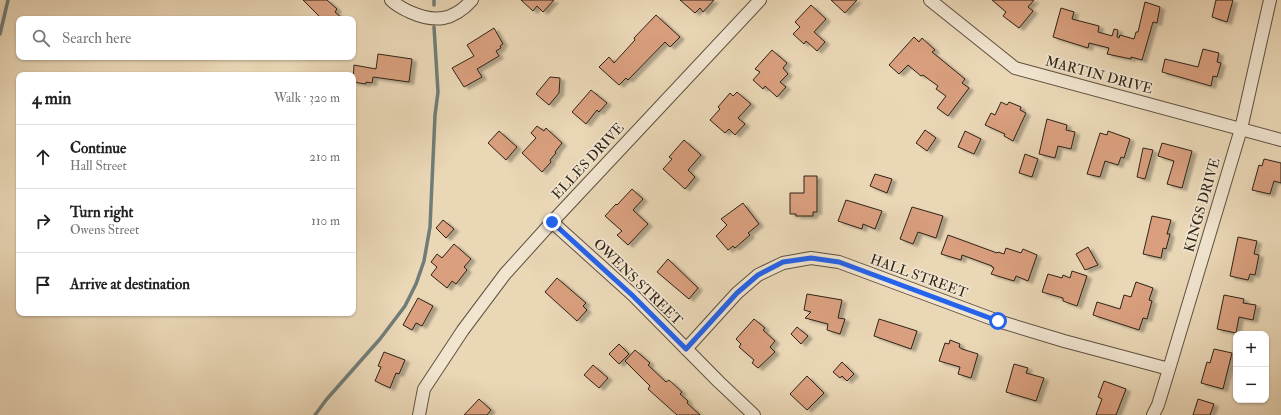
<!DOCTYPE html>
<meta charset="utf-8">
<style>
body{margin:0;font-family:"IM FELL Double Pica",serif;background:#f2f2f2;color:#222}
.controls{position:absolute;right:12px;bottom:12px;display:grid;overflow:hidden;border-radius:8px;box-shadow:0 1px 3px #0004}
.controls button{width:36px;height:36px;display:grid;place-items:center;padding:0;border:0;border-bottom:1px solid #e0e0e0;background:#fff;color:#222;font:20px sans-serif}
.stop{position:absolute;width:12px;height:12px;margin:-9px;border:3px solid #2563eb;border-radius:50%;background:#fff}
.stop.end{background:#2563eb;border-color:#fff;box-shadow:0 1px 4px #0008}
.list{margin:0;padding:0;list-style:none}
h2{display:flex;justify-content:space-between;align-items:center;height:52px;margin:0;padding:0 16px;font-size:17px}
h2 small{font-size:13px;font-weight:400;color:#767676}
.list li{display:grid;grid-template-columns:26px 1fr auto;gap:12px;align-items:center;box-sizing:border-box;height:64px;padding:0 16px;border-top:1px solid #e0e0e0}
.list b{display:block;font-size:15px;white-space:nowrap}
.list p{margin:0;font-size:13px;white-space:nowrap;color:#767676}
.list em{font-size:13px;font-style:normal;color:#767676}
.icon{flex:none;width:22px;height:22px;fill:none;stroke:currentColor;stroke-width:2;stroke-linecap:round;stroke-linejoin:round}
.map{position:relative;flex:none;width:1281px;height:415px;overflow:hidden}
.search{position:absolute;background:#fff;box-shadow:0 1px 3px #0004;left:16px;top:16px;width:340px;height:44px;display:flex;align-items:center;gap:10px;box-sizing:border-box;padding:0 14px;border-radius:8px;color:#767676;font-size:15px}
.panel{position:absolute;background:#fff;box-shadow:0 1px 3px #0004;left:16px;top:72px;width:340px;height:244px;border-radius:8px}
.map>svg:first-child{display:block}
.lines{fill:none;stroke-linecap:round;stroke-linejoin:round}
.stream{stroke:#707c77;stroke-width:3.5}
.building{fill:#d99f7e;stroke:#2f2417;filter:url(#shadow)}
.street-casing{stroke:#5e513f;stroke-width:14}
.street{stroke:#f1e5d0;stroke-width:12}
.route{stroke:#2563eb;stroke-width:5}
.labels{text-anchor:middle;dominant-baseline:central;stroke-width:3.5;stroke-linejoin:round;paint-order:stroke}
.street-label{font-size:14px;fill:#2f2417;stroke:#f1e5d0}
</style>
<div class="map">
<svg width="1281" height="415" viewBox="0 0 1281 415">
<defs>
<filter id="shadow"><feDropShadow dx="4.5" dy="2.5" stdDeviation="1" flood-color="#0004"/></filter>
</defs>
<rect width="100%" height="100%" fill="#ead7b6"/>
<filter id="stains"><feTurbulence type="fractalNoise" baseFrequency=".005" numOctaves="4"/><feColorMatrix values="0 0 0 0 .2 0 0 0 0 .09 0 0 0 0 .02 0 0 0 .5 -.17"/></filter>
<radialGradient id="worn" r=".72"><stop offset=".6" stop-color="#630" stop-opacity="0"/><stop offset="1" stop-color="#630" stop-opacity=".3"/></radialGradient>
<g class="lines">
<!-- stream -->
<path class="stream" d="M434 0V5
M0 34 8 0
M315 415 326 400 380 339 405 306 416 284 424 261 430 227 435 115 438 92 434 27"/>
</g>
<!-- building -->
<path class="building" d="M303 0H327L337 9 335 12 343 19H322Z
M521 0H554L543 12 537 6 533 11Z
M680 0H714L703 12 700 8 695 13Z
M831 0H857L845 13Z
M992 0H1034L1028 7 1033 11 1019 28 1003 16 1006 12Z
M1216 0H1233L1227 22 1212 17Z
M1145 2 1160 7 1157 23 1153 22 1142 60 1131 57V59L1107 54 1109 48 1089 43 1088 48 1053 37 1061 8 1074 12 1072 19 1099 26 1098 32 1112 36 1114 29 1118 30 1117 37 1119 38 1120 35 1134 39 1136 32H1138Z
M811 5 826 19 814 32 825 42 817 51 806 41 804 44 793 34 800 27 795 22Z
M656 15 680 37 670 47 665 42 628 80 626 78 619 85 599 67 609 57 614 63 635 40 634 38Z
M494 28 503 44 500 46 501 48 496 51 499 56 477 69 482 77 464 87 452 68 474 56 467 45Z
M914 37 919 42 922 38 935 50 932 52 965 79 962 83 969 88 948 116 937 108 946 96 936 89 938 86 923 75 921 76 908 65 899 74 889 65Z
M1203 49 1219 53 1217 62 1221 63 1217 77 1213 76 1211 86 1162 72 1165 59 1198 67Z
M772 50 787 63 783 68 788 74 780 82 786 87 777 97 765 86 763 89 753 80 760 72 755 69Z
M378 54 412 59 409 82 373 77 372 83 366 82V84L353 82 354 65 376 69Z
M550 77 560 78 559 93 549 105 536 94Z
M591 90 607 103 599 112 597 110 586 124 572 112Z
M737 92 751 104 738 118 745 124 735 135 729 129 725 133 710 120 720 109 718 107 730 93 733 96Z
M1001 102 1007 105 1009 102 1021 107 1020 110 1026 113 1013 141 1004 136 1005 134 985 125 991 113 995 115Z
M1047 119 1067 125 1066 130 1075 132 1071 149 1058 146 1055 158 1039 154Z
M537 126 544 131 546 128 562 143 555 152 556 153 550 160 551 162 542 172 522 153 536 138 531 133Z
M925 130 936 138 927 151 916 143Z
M499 131 517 147 506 160 488 143Z
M965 131 981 139 974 154 958 147Z
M1108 131 1130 139 1124 158 1121 157 1118 165 1105 161 1100 177 1087 174 1100 133 1107 135Z
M684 140 701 155 688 170 695 177 685 189 663 169 672 159 669 157Z
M1162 143 1192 151 1182 188 1167 184 1174 161 1158 156Z
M1143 148 1153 150 1145 179 1137 177Z
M1025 154 1038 159 1032 177 1019 173Z
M1264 159 1281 163V183L1274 181 1270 194 1252 190 1259 165 1262 166Z
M875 174 892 179 887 193 870 186Z
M804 176H817V212H813V216H796V214H790V193H804Z
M632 189 643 199 633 210 648 224 628 245 617 235 622 231 605 216 616 204 617 205Z
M846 200 882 211 875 229 863 224 862 229 838 221Z
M743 203 759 224 748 233 750 235 735 248 733 246 728 250 716 236 727 225 721 219Z
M912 207 943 216 936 238 918 232 913 244 900 239Z
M1152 216 1171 220 1167 234H1170L1166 249 1163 248 1161 258 1143 254Z
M443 220 454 229 446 238 436 228Z
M948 235 997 253 998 252 1004 254 1006 248 1021 253 1023 249 1037 255 1028 281 1016 276 1014 281 991 274 994 268 992 267V266L962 255 961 260 941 254Z
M1238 237 1257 241 1254 254 1259 255 1255 275 1250 274 1248 280 1230 276Z
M454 244 471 259 464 267 467 270 456 284 452 281 447 288 431 275 437 267 431 262 437 254 442 258Z
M1088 247 1098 265 1085 270 1076 254Z
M668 259 698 288 689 299 657 272Z
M1072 271 1087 276 1077 306 1063 301V298L1042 292 1048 274 1062 278 1063 275 1070 278Z
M557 278 586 303 583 306 587 310 577 321 545 292Z
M1136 282 1153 288 1149 300 1152 301 1147 319 1143 318 1139 330 1093 315 1097 302 1120 309 1124 295 1131 297Z
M807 294 842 300 838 318 845 319 840 334 827 330 828 324 805 318 811 312 804 310Z
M1224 295 1244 299 1243 303 1256 305 1253 320 1239 317 1236 333 1217 329Z
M418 298 433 306 422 326 416 323 412 330 403 325Z
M754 319 765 328 763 330 775 341 770 347 775 352 758 368 752 363 754 360 739 347 741 344 736 339Z
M879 319 917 331 911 349 874 336Z
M797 327 808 336 801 344 791 334Z
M950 340 960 344 959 347 962 349 978 354 971 378 958 374 960 367 939 361 945 343 949 344Z
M619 344 629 354 619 364 609 354Z
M1214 349 1232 353 1223 389 1201 383 1207 362 1210 363Z
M635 350 650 363 648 365 666 382 669 380 682 392 680 394 688 401 687 403 700 415H677L648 389 650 386 625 361Z
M384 352 405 360 399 374 396 373 390 388 375 381 381 367 378 366Z
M842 362 854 374 847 381 842 376 840 378 833 372Z
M1014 364 1028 368 1026 373 1044 378 1036 401 1006 392Z
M593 365 608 378 599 388 584 375Z
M807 376 824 393 807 410 790 394Z
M1104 381 1126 389 1116 415H1096L1102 399 1098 397Z
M479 399 491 410 487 415H464Z
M1198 399 1214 404 1210 415H1193Z"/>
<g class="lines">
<defs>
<path id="street" d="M391 0C397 6 402 8 410 12 435 23 453 21 472 0
M930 0 1015 68 1281 140
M552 222 633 295 719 382 754 415
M686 349 737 293 758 275 783 263 811 258 839 262 998 321 1064 341 1169 369
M419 415 424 389 463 330 505 274 552 222 760 0
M1153 415 1158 405 1169 369 1241 129 1270 0"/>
</defs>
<!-- street casing -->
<use href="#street" class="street-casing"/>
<!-- street -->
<use href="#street" class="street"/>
</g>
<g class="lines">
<!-- route -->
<path class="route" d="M552 222 632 295 686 349 737 293 758 275 783 262 811 258 839 262 998 321"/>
</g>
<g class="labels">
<!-- street labels -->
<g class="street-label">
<text transform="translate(1099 75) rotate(15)">MARTIN DRIVE</text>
<text transform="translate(588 161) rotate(-47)">ELLES DRIVE</text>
<text transform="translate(1202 205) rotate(-74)">KINGS DRIVE</text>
<text transform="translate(919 276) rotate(20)">HALL STREET</text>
<text transform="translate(638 282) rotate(44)">OWENS STREET</text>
</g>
</g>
<rect width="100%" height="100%" filter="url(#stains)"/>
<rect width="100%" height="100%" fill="url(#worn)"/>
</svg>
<div class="controls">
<button>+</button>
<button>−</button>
</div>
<div class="stop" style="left:998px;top:321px"></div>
<div class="stop end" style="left:552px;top:222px"></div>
<div class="search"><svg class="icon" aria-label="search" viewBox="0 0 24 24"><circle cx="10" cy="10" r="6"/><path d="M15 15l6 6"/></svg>Search here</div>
<section class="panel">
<h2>4 min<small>Walk · 320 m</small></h2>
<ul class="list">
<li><svg class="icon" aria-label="ahead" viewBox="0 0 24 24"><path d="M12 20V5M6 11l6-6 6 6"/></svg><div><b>Continue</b><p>Hall Street</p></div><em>210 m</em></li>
<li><svg class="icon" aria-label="right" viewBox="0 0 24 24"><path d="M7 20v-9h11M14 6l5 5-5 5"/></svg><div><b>Turn right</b><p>Owens Street</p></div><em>110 m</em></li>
<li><svg class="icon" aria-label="arrive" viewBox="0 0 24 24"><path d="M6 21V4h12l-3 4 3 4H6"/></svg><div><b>Arrive at destination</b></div></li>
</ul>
</section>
</div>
